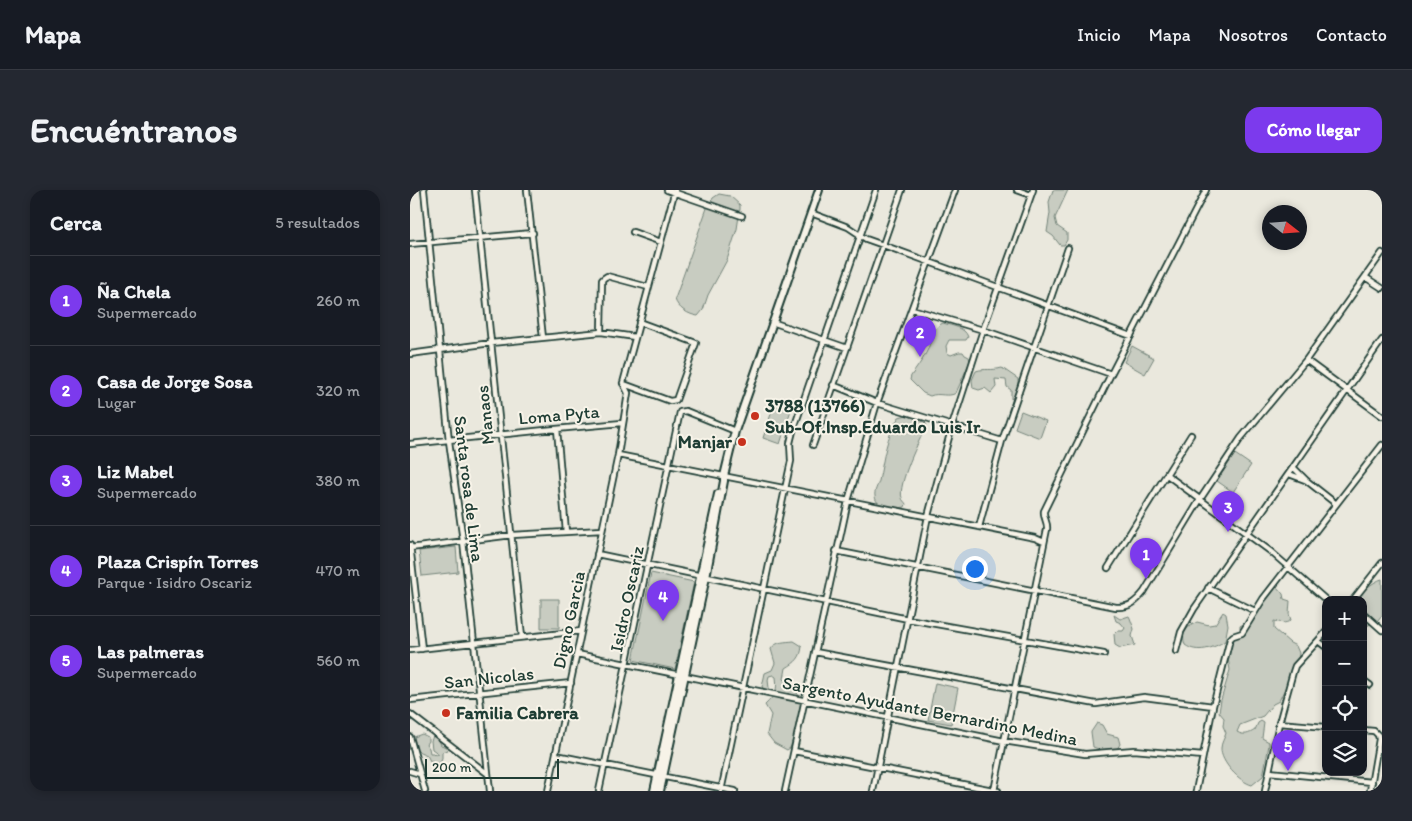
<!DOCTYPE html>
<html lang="es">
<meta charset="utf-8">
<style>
body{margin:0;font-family:Itim,sans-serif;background:#242831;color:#f1f3f6}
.controls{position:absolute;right:15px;bottom:15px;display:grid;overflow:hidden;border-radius:10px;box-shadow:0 2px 8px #0003}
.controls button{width:45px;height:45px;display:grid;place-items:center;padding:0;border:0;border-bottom:1px solid #363941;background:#171b24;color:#f1f3f6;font:25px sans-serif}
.compass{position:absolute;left:852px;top:15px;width:45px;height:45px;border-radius:50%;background:#171b24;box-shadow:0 2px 8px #0003;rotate:107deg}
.scale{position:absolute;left:15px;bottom:12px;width:134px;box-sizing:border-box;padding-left:5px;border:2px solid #1f3d34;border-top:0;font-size:14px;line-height:18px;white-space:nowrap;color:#1f3d34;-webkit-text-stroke:4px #f7f3e8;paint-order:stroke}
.you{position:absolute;left:564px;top:378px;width:18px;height:18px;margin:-12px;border:4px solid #fff;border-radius:50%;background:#1a73e8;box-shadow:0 0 0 8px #1a73e833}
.badge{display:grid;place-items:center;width:32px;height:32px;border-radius:50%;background:#7c3aed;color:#fff;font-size:16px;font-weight:700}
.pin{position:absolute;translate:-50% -41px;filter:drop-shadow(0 1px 2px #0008)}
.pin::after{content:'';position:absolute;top:26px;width:18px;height:15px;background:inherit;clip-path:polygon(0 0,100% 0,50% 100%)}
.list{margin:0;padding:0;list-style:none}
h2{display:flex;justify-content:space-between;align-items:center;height:65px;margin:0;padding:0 20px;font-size:21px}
h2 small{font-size:16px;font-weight:400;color:#9ea1a6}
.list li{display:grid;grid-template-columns:32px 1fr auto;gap:15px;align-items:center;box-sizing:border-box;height:90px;padding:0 20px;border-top:1px solid #363941}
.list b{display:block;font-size:19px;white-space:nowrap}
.list p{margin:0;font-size:16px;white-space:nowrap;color:#9ea1a6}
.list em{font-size:16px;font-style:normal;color:#9ea1a6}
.icon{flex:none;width:28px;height:28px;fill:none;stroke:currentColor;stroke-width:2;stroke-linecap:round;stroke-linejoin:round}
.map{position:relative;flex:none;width:972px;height:601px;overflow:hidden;border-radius:15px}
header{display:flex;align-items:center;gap:30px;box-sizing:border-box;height:70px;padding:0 25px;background:#171b24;border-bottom:1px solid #363941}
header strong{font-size:24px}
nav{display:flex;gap:28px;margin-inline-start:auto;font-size:18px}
.intro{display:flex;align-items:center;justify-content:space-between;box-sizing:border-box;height:120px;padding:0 30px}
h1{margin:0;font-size:35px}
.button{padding:12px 22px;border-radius:15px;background:#7c3aed;color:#fff;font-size:18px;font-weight:700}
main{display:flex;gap:30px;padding:0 30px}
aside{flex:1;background:#171b24;border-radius:15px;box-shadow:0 2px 8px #0003}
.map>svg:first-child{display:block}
.green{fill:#c8ccc1;stroke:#74847a}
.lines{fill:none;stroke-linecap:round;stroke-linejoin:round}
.street-casing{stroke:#1f3d34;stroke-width:8}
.secondary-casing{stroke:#1f3d34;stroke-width:10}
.street{stroke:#f7f3e8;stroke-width:4.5}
.secondary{stroke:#f7f3e8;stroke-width:6}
.poi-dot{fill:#c8321e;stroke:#f7f3e8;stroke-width:2}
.labels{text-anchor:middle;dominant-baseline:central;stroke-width:4;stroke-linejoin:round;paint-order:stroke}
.poi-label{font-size:18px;font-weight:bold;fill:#1f3d34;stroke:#f7f3e8;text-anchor:start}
.street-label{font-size:18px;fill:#1f3d34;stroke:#f7f3e8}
</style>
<header>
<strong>Mapa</strong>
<nav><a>Inicio</a><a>Mapa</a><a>Nosotros</a><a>Contacto</a></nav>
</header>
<div class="intro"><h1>Encuéntranos</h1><a class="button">Cómo llegar</a></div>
<main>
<aside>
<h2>Cerca<small>5 resultados</small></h2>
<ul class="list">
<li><span class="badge">1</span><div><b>Ña Chela</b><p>Supermercado</p></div><em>260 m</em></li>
<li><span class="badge">2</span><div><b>Casa de Jorge Sosa</b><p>Lugar</p></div><em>320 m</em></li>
<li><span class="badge">3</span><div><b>Liz Mabel</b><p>Supermercado</p></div><em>380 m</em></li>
<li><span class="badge">4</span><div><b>Plaza Crispín Torres</b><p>Parque · Isidro Oscariz</p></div><em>470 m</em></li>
<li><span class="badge">5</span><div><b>Las palmeras</b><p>Supermercado</p></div><em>560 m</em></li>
</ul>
</aside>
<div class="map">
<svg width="972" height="601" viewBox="0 0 972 601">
<rect width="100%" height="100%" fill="#eae8dd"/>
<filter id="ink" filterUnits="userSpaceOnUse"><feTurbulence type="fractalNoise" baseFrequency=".02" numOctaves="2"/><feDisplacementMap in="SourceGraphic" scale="10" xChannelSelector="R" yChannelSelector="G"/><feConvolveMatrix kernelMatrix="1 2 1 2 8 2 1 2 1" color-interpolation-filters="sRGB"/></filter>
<g filter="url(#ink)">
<!-- green -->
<path class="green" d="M643 0H658L645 28 647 36 657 43V50L654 55H650L643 46 637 42 640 23 639 12Z
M309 4 320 6 330 15V19L327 39 317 70 298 105 293 120 288 126C279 125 267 118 265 109L297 18 303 8Z
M533 133C542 136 555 137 558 147L556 150H539L536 156 537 163 541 165 549 162H553L555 165 559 167 560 171 546 203C538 208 529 202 520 206L513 203 500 190 501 186C506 179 512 171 516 163 522 153 521 137 533 133Z
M722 156 744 168 735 184 714 172Z
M592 178 608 189C608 196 607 205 601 209V200L597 197 596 190 585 189 586 197 581 203 575 198 569 200 563 198 562 190 566 181C575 178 581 181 592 178Z
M364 215 381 220 370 254 353 248Z
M611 221 636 231 630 248 605 238Z
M497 225 514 232 517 235C510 248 487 295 492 308 492 310 495 312 496 314L495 317C485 319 466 319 465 306 464 301 468 295 469 291 474 268 476 246 489 227Z
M825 264 841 275 823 302 807 291Z
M46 357 48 382 12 386 9 361Z
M241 383 284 392 265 479 223 470Z
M972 389V425L967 431 954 424 960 432 959 435 953 437V410H946C949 403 964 391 972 389Z
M866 396 873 404 874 409 880 411 879 424 881 430C875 435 870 432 864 431V439L880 453 886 456 889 463 888 470 882 475 877 494 869 511 863 514 853 526 830 535 827 542C834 546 839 544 845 540L848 533 851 531 854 533 852 548 859 552V555L853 586 842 595C830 592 810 572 811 558 811 553 815 547 816 543L813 536 814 528 809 522 811 510 820 480 818 468 820 457 822 449 830 440V436L841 430Z
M131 409H149V438H131Z
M813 422 816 424 818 435 815 451C804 458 787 464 775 455 771 442 776 438 787 432L799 435 805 434Z
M704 425 710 429 719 426 720 428 724 439 722 446 725 455 710 458 705 455 704 444 707 441H713L715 438 711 433 706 431Z
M384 451 392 456C391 468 386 472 376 478L374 489C379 495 387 501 390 508 395 518 384 547 380 558L377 560 364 553 357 544 361 525 355 515C365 505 368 502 366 487L363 485 359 486 358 490 359 498 357 501 352 497 355 483 362 480 365 473 361 459C366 451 376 452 384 451Z
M525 493 548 498 541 534 518 530Z
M687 533 692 535 697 544 708 547 710 554 706 561 700 563 683 557 681 542Z
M12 544 18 547V551L16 554 19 558 20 563H23L25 565 29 564 22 559 21 551 23 546 28 548 31 555 36 557 37 560 32 562V569L29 575 20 571 17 565 3 559 5 552 4 547Z"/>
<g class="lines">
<defs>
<path id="street" d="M14 0 39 251 53 351 80 601
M65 0 112 447
M117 0 133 148
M257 0 332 26
M607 0 621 5
M401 23 438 37 456 49 473 55 721 146
M223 42 251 52
M0 54 123 43
M955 87 972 98
M502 119 573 140 701 184
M362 132 437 158
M191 142 192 90 194 88 197 86 238 97
M0 164 81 153 191 142 225 147
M896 170 972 226
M213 193 265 0
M214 194 260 211 266 210 286 153 229 132
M423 195 467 213 592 251
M147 239 156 342
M0 254 135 240 212 233
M403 255 492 0
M208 265 625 348 634 352
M884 278 897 291 925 313
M879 284 895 290
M757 285 860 361 916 410
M569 337 592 251 658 58
M0 355 12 459
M0 358 102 345 192 340
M426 361 706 417C719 418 726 412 734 402L791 308 831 248 896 170 972 63
M187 364 498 429 694 464
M698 378 781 245
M798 398 845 421
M943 410 972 373
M953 423 972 440
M908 451 916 457
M0 460 171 441
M766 461 771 442 784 419 972 150
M405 462 686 514 734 507 803 516
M167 464 594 551 675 564 724 560 793 566
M953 490 960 495
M0 510 161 493
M0 524 78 584
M869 533 916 537
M953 540 964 541 968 545 969 549 960 601
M0 547 15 601
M384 561 588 601
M146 565 325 601
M0 581 10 584
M859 582 962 592
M138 601 208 265 218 203 213 193
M189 601 270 222 276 221 325 241
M311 601 381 271 380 253 383 241 466 0
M375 601 438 311 467 213 545 0
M463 601 518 326 542 236 573 140 623 0
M584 601 637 339C638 332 633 328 634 321L701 184 796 0
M786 601 803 516 820 449 823 446 832 443 853 409 972 255
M855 601 869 533 883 482 885 476 916 442"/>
<path id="secondary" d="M244 601 308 304
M250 601 296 387 314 291V286L325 241 409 0"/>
</defs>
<!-- street casing -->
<use href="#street" class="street-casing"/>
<!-- secondary casing -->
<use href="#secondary" class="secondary-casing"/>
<!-- street -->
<use href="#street" class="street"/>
<!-- secondary -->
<use href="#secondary" class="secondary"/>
</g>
</g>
<!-- markers -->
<g class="poi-dot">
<circle cx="345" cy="226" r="5"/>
<circle cx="332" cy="252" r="5"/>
<circle cx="36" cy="523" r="5"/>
</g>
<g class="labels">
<!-- poi labels -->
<g class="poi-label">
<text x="355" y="216">3788 (13766)<tspan x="355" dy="21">Sub-Of.Insp.Eduardo Luis Ir</tspan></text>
<text x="322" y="252" text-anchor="end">Manjar</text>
<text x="46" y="523">Familia Cabrera</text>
</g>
<!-- street labels -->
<g class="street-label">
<text transform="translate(75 225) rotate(-96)">Manaos</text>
<text transform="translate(149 225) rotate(-5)">Loma Pyta</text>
<text transform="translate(59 299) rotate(83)">Santa rosa de Lima</text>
<text transform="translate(217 409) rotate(-78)">Isidro Oscariz</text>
<text transform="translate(159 430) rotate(-78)">Digno Garcia</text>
<text transform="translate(79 488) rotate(-6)">San Nicolas</text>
<text transform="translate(520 521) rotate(11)">Sargento Ayudante Bernardino Medina</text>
</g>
</g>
</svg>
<div class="controls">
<button>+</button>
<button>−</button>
<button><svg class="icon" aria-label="locate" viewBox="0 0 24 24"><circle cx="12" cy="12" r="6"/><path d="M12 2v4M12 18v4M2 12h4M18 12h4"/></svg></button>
<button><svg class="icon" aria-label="layers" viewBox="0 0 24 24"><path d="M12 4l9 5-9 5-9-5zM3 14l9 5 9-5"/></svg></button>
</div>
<svg class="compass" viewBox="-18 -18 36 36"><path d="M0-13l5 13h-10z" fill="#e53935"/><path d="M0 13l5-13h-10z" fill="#9ea1a6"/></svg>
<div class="scale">200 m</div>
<div class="you"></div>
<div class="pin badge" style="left:736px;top:389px">1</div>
<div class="pin badge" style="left:510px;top:167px">2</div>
<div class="pin badge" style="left:818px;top:342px">3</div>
<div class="pin badge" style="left:253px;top:431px">4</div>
<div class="pin badge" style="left:878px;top:581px">5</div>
</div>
</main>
